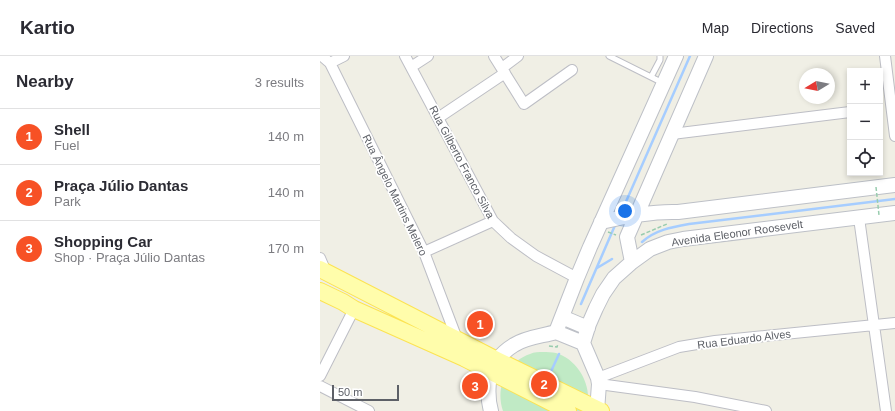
<!DOCTYPE html>
<meta charset="utf-8">
<style>
body{margin:0;font-family:Helvetica,sans-serif;background:#f2f2f3;color:#2b2b33}
.controls{position:absolute;right:12px;top:12px;display:grid;overflow:hidden;border-radius:0px;box-shadow:0 2px 6px #0003}
.controls button{width:36px;height:36px;display:grid;place-items:center;padding:0;border:0;border-bottom:1px solid #e1e1e2;background:#fff;color:#2b2b33;font:20px sans-serif}
.compass{position:absolute;left:479px;top:12px;width:36px;height:36px;border-radius:50%;background:#fff;box-shadow:0 2px 6px #0003;rotate:260deg}
.scale{position:absolute;left:12px;bottom:10px;width:67px;box-sizing:border-box;padding-left:4px;border:2px solid #5d6067;border-top:0;font-size:11px;line-height:14px;white-space:nowrap;color:#5d6067;-webkit-text-stroke:3px #fff;paint-order:stroke}
.you{position:absolute;left:305px;top:155px;width:14px;height:14px;margin:-10px;border:3px solid #fff;border-radius:50%;background:#1a73e8;box-shadow:0 0 0 6px #1a73e833}
.badge{display:grid;place-items:center;width:26px;height:26px;border-radius:50%;background:#f75125;color:#fff;font-size:13px;font-weight:700}
.pin{position:absolute;translate:-50% -50%;border:2px solid #fff;box-shadow:0 1px 4px #0006}
.list{margin:0;padding:0;list-style:none}
h2{display:flex;justify-content:space-between;align-items:center;height:52px;margin:0;padding:0 16px;font-size:17px}
h2 small{font-size:13px;font-weight:400;color:#7c7c81}
.list li{display:grid;grid-template-columns:26px 1fr auto;gap:12px;align-items:center;box-sizing:border-box;height:56px;padding:0 16px;border-top:1px solid #e1e1e2}
.list b{display:block;font-size:15px;white-space:nowrap}
.list p{margin:0;font-size:13px;white-space:nowrap;color:#7c7c81}
.list em{font-size:13px;font-style:normal;color:#7c7c81}
.icon{flex:none;width:22px;height:22px;fill:none;stroke:currentColor;stroke-width:2;stroke-linecap:round;stroke-linejoin:round}
.map{position:relative;flex:none;width:575px;height:355px;overflow:hidden}
header{display:flex;align-items:center;gap:24px;box-sizing:border-box;height:56px;padding:0 20px;background:#fff;border-bottom:1px solid #e1e1e2}
header strong{font-size:19px}
nav{display:flex;gap:22px;margin-inline-start:auto;font-size:14px}
main{display:flex}
aside{flex:1;background:#fff}
.map>svg:first-child{display:block}
.green{fill:#c0eac5}
.lines{fill:none;stroke-linecap:round;stroke-linejoin:round}
.stream{stroke:#a6cdff;stroke-width:2.5}
.lane-casing{stroke:#bdbec5;stroke-width:7}
.street-casing{stroke:#bdbec5;stroke-width:12}
.secondary-casing{stroke:#bdc0c7;stroke-width:16}
.primary-casing{stroke:#fce352;stroke-width:18}
.path{stroke:#98ccae;stroke-width:1.5;stroke-dasharray:4 2;stroke-linecap:butt}
.lane{stroke:#fff;stroke-width:5}
.street{stroke:#fff;stroke-width:10}
.secondary{stroke:#fff;stroke-width:14}
.primary{stroke:#fffdab;stroke-width:16}
.path-bridge{stroke:#98ccae;stroke-width:1.5;stroke-dasharray:4 2;stroke-linecap:butt}
.labels{text-anchor:middle;dominant-baseline:central;stroke-width:3.5;stroke-linejoin:round;paint-order:stroke}
.street-label{font-size:11px;fill:#5d6067;stroke:#fff}
</style>
<header>
<strong>Kartio</strong>
<nav><a>Map</a><a>Directions</a><a>Saved</a></nav>
</header>
<main>
<aside>
<h2>Nearby<small>3 results</small></h2>
<ul class="list">
<li><span class="badge">1</span><div><b>Shell</b><p>Fuel</p></div><em>140 m</em></li>
<li><span class="badge">2</span><div><b>Praça Júlio Dantas</b><p>Park</p></div><em>140 m</em></li>
<li><span class="badge">3</span><div><b>Shopping Car</b><p>Shop · Praça Júlio Dantas</p></div><em>170 m</em></li>
</ul>
</aside>
<div class="map">
<svg width="575" height="355" viewBox="0 0 575 355">
<rect width="100%" height="100%" fill="#f0efe5"/>
<!-- green -->
<path class="green" d="M223 296C227 296 232 296 236 297 256 303 270 325 268 346 267 349 266 352 265 355H183C175 332 186 306 210 298 214 296 219 296 223 296Z"/>
<g class="lines">
<!-- stream -->
<path class="stream" d="M301 157 370 0
M322 186C335 174 352 171 369 168L575 143
M277 212 292 203
M261 248 296 167
M228 322 239 298"/>
<defs>
<path id="lane" d="M289 0 343 27
M331 21 340 4V0"/>
<path id="street" d="M2 0 10 7 104 196 137 283
M85 0 173 165 191 182 216 200 257 222
M174 0 204 48 252 14
M565 0 575 80
M10 7 24 0
M91 11 108 0
M182 12 198 0
M118 62 185 17
M352 78 530 56
M539 162 566 355
M104 196 173 165
M0 202 6 216
M0 320 34 253
M278 322 359 291 395 285 575 267
M279 328 375 341 446 355
M0 330 49 355"/>
<path id="secondary" d="M281 166C306 160 332 155 358 156L575 129
M312 206 307 181 386 0
M242 261 268 272
M236 276 257 222 270 191 356 0
M236 276 263 287
M263 287 269 268 276 252 283 238 294 222 312 206 330 193 348 186 363 183 575 157
M263 287 278 322 279 328 277 355
M171 355C167 341 167 316 177 304 181 299 189 292 194 289 206 281 223 280 236 276"/>
<path id="primary" d="M0 213 177 304 281 355
M0 235 23 246 34 253 144 302 248 355"/>
</defs>
<!-- lane casing -->
<use href="#lane" class="lane-casing"/>
<!-- street casing -->
<use href="#street" class="street-casing"/>
<!-- secondary casing -->
<use href="#secondary" class="secondary-casing"/>
<!-- primary casing -->
<use href="#primary" class="primary-casing"/>
<!-- path -->
<path class="path" d="M288 176 296 179
M321 179 347 168
M229 290 237 291 238 288"/>
<!-- lane -->
<use href="#lane" class="lane"/>
<!-- street -->
<use href="#street" class="street"/>
<!-- secondary -->
<use href="#secondary" class="secondary"/>
<!-- primary -->
<use href="#primary" class="primary"/>
<!-- path-bridge -->
<path class="path-bridge" d="M556 131 559 159"/>
</g>
<g class="labels">
<!-- street labels -->
<g class="street-label">
<text transform="translate(142 106) rotate(62)">Rua Gilberto Franco Silva</text>
<text transform="translate(75 139) rotate(64)">Rua Ângelo Martins Melero</text>
<text transform="translate(417 177) rotate(-8)">Avenida Eleonor Roosevelt</text>
<text transform="translate(424 283) rotate(-7)">Rua Eduardo Alves</text>
</g>
</g>
</svg>
<div class="controls">
<button>+</button>
<button>−</button>
<button><svg class="icon" aria-label="locate" viewBox="0 0 24 24"><circle cx="12" cy="12" r="6"/><path d="M12 2v4M12 18v4M2 12h4M18 12h4"/></svg></button>
</div>
<svg class="compass" viewBox="-18 -18 36 36"><path d="M0-13l5 13h-10z" fill="#e53935"/><path d="M0 13l5-13h-10z" fill="#7c7c81"/></svg>
<div class="scale">50 m</div>
<div class="you"></div>
<div class="pin badge" style="left:160px;top:268px">1</div>
<div class="pin badge" style="left:224px;top:328px">2</div>
<div class="pin badge" style="left:155px;top:330px">3</div>
</div>
</main>
